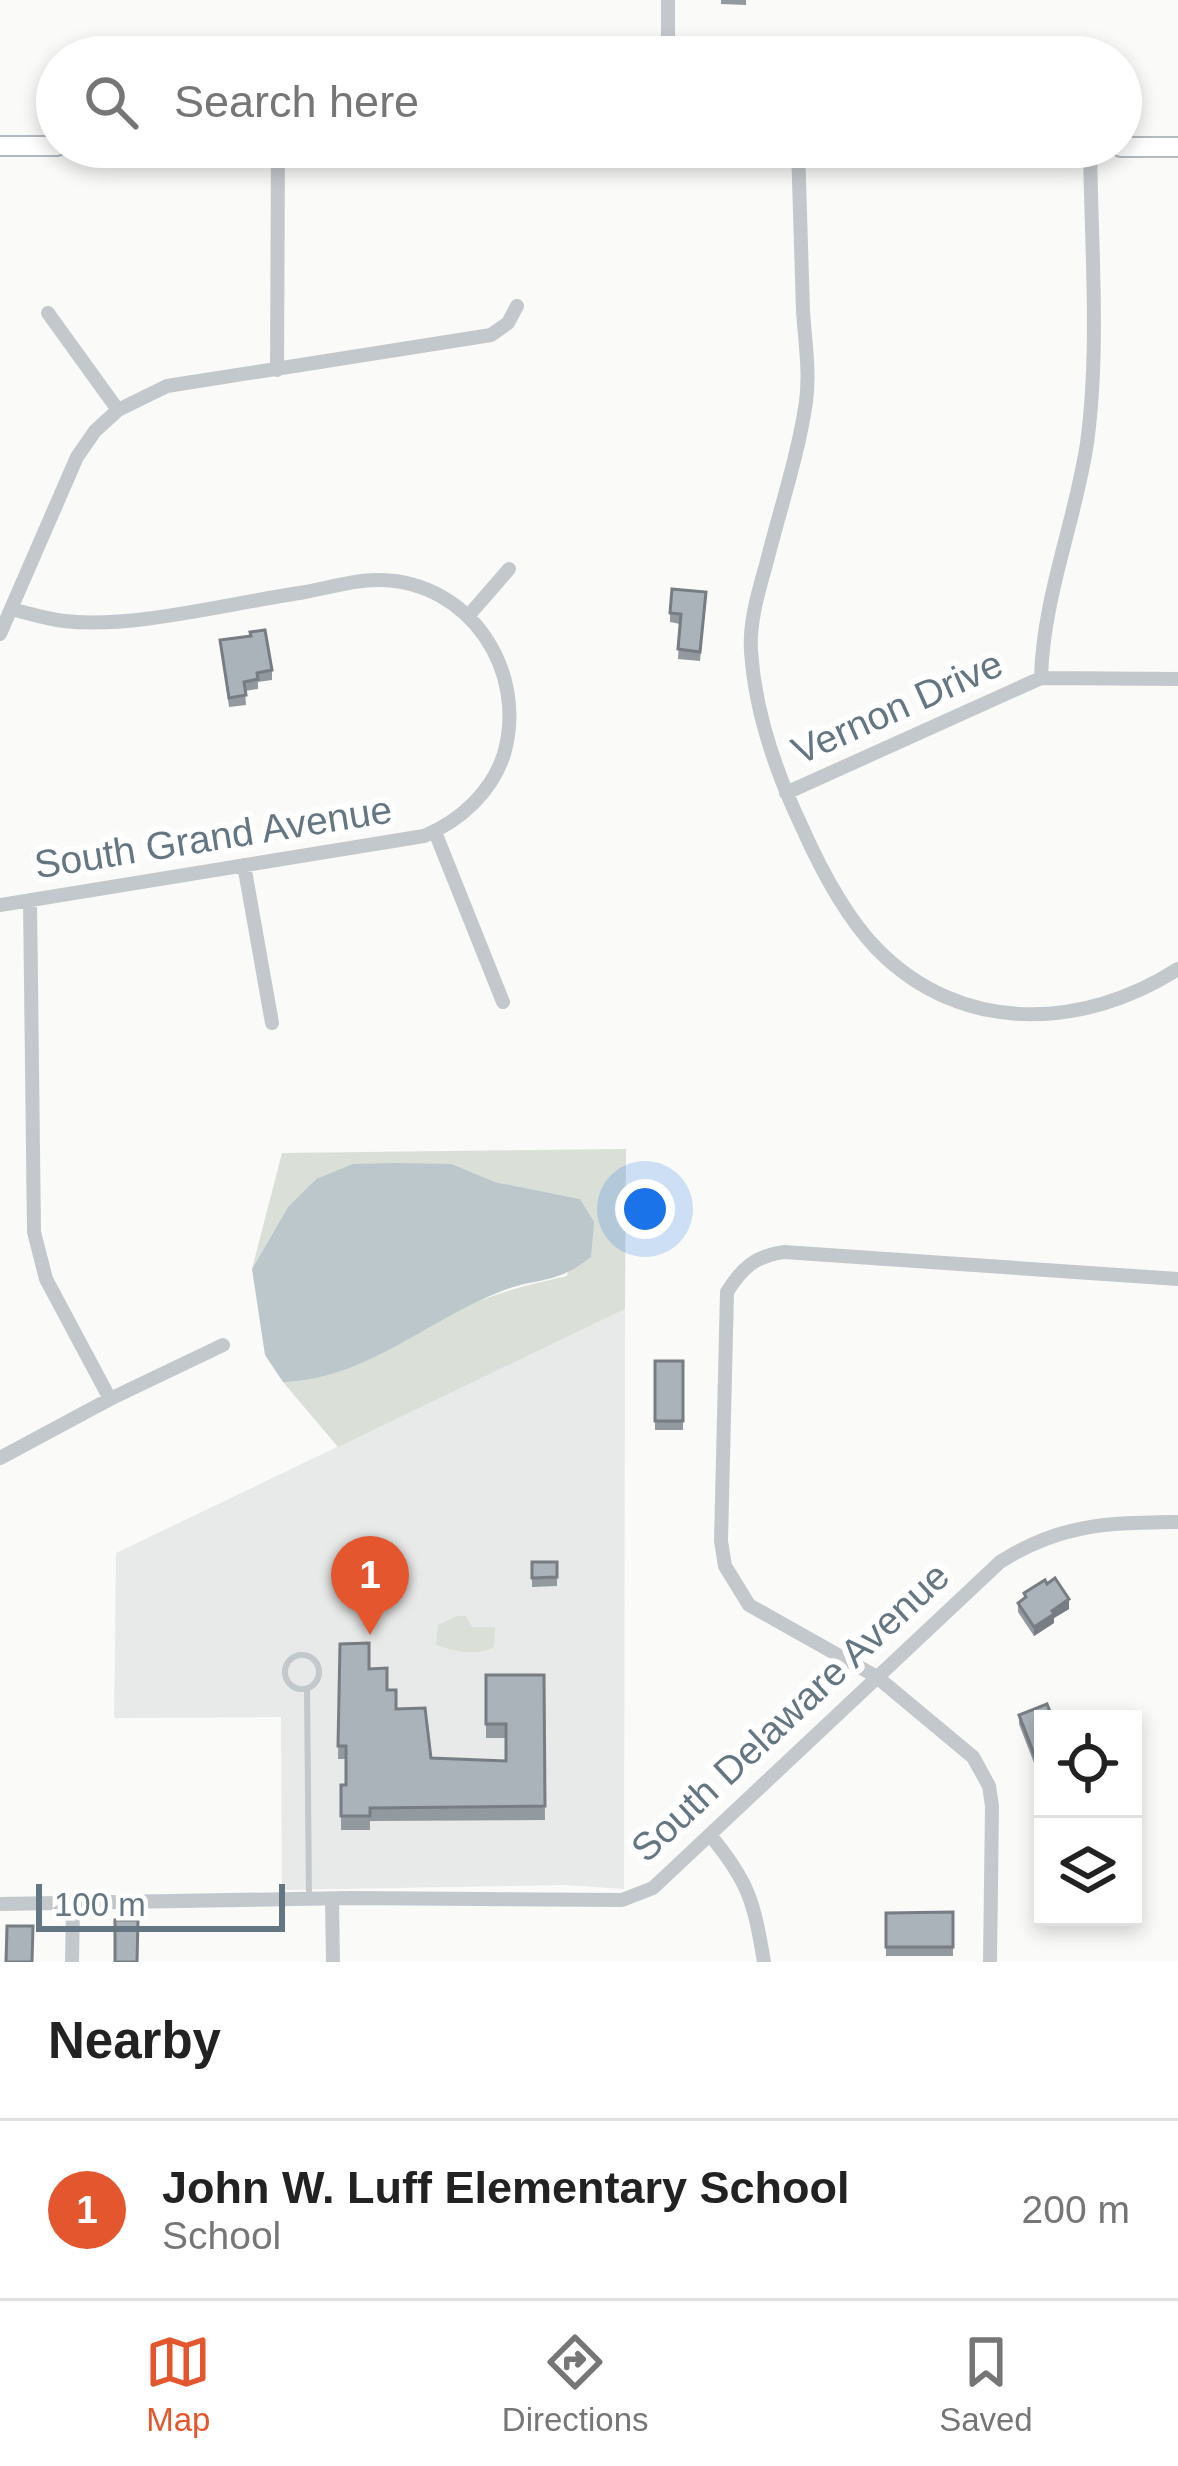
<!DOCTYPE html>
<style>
body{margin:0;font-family:Arial,sans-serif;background:#f6f6f6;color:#222}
.controls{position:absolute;right:36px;bottom:36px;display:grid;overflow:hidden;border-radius:0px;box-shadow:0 6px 18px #0003}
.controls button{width:108px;height:108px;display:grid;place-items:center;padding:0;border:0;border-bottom:3px solid #e0e0e0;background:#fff;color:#222;font:60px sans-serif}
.scale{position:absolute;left:36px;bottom:30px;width:249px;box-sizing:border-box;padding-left:12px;border:6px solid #657683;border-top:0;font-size:33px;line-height:42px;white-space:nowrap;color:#657683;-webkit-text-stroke:9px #fff;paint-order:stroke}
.you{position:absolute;left:645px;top:1209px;width:42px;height:42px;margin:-30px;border:9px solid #fff;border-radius:50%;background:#1a73e8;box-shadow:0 0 0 18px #1a73e833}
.badge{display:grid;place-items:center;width:78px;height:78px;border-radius:50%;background:#e4572e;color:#fff;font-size:39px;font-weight:700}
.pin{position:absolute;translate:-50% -99px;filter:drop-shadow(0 3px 6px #0008)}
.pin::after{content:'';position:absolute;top:63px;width:42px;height:36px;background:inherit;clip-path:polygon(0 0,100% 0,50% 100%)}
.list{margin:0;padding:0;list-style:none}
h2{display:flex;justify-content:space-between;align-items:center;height:156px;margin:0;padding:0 48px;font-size:51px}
h2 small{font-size:39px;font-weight:400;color:#767676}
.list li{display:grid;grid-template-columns:78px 1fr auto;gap:36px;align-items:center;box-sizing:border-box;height:180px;padding:0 48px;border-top:3px solid #e0e0e0}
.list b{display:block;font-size:45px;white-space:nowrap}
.list p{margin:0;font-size:39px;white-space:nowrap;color:#767676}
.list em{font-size:39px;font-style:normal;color:#767676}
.icon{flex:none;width:66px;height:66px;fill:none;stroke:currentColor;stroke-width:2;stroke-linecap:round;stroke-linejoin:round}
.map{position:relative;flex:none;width:1178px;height:1962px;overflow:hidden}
.search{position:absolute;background:#fff;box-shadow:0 6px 18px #0003;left:36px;right:36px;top:36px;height:132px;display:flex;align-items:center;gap:30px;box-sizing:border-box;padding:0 42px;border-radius:66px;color:#767676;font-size:45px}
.sheet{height:336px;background:#fff}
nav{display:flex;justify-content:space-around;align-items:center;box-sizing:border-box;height:168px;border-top:3px solid #e0e0e0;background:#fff;font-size:33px;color:#767676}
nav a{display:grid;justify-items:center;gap:6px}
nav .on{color:#e4572e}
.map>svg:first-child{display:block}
.built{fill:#e8e9e9}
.green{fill:#dadfd7}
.water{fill:#bbc7cb}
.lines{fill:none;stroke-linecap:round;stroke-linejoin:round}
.secondary-casing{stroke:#b3babf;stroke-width:22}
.service{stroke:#c3c8cc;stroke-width:6}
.minor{stroke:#c3c8cc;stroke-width:14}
.secondary{stroke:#fff;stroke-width:18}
.wall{fill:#929a9f}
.shaded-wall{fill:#777d82}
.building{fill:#aab3b9;stroke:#777d82;stroke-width:3}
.labels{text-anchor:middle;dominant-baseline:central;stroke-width:12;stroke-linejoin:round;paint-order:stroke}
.street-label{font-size:39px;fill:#657683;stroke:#fff}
</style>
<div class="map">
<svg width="1178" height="1962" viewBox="0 0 1178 1962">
<rect width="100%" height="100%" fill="#fafaf8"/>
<!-- built -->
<path class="built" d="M625 1309 624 1889 564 1885 282 1890 281 1717 114 1718 116 1553Z"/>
<!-- green -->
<path class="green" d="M626 1149 625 1309 338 1447 283 1382C348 1380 396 1342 452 1313 490 1294 526 1285 567 1276L580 1199 495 1182 452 1164 316 1179 288 1207 252 1269 282 1153Z
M457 1616H466L472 1627H495L494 1647C477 1657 454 1651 436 1645L438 1625Z"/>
<!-- water -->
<path class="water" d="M396 1163 452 1164 495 1182 580 1199 594 1222 591 1257C553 1287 536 1276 497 1293 425 1322 363 1380 283 1382L265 1355 252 1269 288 1207 316 1179 353 1164Z"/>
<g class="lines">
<defs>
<path id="secondary" d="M0 146H57
M1121 147H1178"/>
</defs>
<!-- secondary casing -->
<use href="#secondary" class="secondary-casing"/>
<!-- service -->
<path class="service" d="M285 1672a17 17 0 1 1 34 0a17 17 0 1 1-34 0Z
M307 1689 309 1896"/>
<!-- minor -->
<path class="minor" d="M668 0V57
M798 147C800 202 801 256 803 311 805 342 810 371 806 402 798 456 780 509 767 561 759 590 749 621 751 651 755 711 775 770 801 825 820 868 844 915 877 949 961 1035 1083 1030 1178 969
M48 313 118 410
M277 370 278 147
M469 615 509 569
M0 634 77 457 95 431 118 410 167 386 491 335 508 323 517 306
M1041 678C1043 597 1075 523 1087 443 1100 348 1091 243 1090 147
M786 793 1041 678 1178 679
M435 832 503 1002
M244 865 272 1023
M30 900 34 1232 46 1279 110 1399
M0 905 424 836C460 821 492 792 504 754 528 671 470 582 381 580 355 579 325 589 300 593 230 603 133 629 64 621 46 619 28 613 11 609
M0 1458 110 1399 223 1345
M710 1835C749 1882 754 1902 764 1962
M332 1899 333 1962
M0 1904 351 1898 622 1900 653 1888 1000 1562C1061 1523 1108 1523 1178 1522
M72 1962 73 1905
M990 1962 992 1806 989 1786 973 1757 877 1677 749 1605 725 1566 721 1541 727 1292C742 1268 755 1256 784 1252L1178 1279"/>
<!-- secondary -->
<use href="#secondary" class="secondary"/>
</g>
<!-- wall -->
<path class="wall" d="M721 0H746V5L721 4Z
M706 601 700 661 678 659 680 624 670 622V613Z
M220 640 272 670V680L258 682V689L245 691 246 705 229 707Z
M655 1361H683V1430H655Z
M532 1562H557V1586L532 1587Z
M1024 1593 1069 1609 1054 1618V1623L1034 1636 1018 1612V1603L1024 1598Z
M340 1644 369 1669 387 1690 396 1709 431 1758 506 1761V1738H486V1675H544L545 1820 370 1821V1830H341V1785H346V1759H338Z
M1019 1715 1043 1719V1772L1041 1766 1036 1768 1019 1724Z
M953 1912V1956H886V1913Z"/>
<!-- shaded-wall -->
<path class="shaded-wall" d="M1069 1599V1609L1054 1618V1623L1034 1636V1627L1052 1611Z"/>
<!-- building -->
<path class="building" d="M672 589 706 592 700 652 678 649 681 614 670 613Z
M265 630 272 670 257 673 258 679 244 682 246 695 229 698 220 640 251 636 250 632Z
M655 1361H683V1421H655Z
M532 1562H557V1577L532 1578Z
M1055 1578 1069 1599 1052 1611 1054 1614 1034 1627 1018 1603 1026 1597 1024 1593 1045 1580 1047 1584Z
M369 1643V1669L387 1668V1690H396V1709L425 1708 431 1758 506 1761V1724H486V1675H544L545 1806 370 1808V1816H341V1785H346V1746H338L340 1644Z
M1047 1704 1053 1719H1043V1763L1041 1757 1036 1759 1019 1715Z
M953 1912V1947H886V1913Z
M115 1920H138L137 1962H115Z
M7 1926H33L32 1962H6Z"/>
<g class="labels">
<!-- street labels -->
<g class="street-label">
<text transform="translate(897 707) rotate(-24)">Vernon Drive</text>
<text transform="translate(213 837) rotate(-9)">South Grand Avenue</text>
<text transform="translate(790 1712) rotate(-43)">South Delaware Avenue</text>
</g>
</g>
</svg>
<div class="controls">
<button><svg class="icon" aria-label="locate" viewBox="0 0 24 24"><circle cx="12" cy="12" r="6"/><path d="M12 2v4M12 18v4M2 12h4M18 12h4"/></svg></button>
<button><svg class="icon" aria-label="layers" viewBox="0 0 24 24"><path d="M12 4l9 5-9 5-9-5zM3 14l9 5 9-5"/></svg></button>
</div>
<div class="scale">100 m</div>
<div class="you"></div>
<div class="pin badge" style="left:370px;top:1635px">1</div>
<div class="search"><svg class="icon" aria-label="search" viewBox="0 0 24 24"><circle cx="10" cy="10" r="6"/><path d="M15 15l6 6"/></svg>Search here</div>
</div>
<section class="sheet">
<h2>Nearby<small></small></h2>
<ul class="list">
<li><span class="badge">1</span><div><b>John W. Luff Elementary School</b><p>School</p></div><em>200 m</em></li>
</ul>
</section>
<nav>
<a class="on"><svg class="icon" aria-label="map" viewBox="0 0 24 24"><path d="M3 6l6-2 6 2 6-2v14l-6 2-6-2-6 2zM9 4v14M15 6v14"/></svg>Map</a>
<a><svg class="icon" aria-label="directions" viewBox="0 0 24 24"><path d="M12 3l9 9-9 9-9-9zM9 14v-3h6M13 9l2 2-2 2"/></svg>Directions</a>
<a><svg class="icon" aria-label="saved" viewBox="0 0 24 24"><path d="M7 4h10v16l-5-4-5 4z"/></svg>Saved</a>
</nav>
